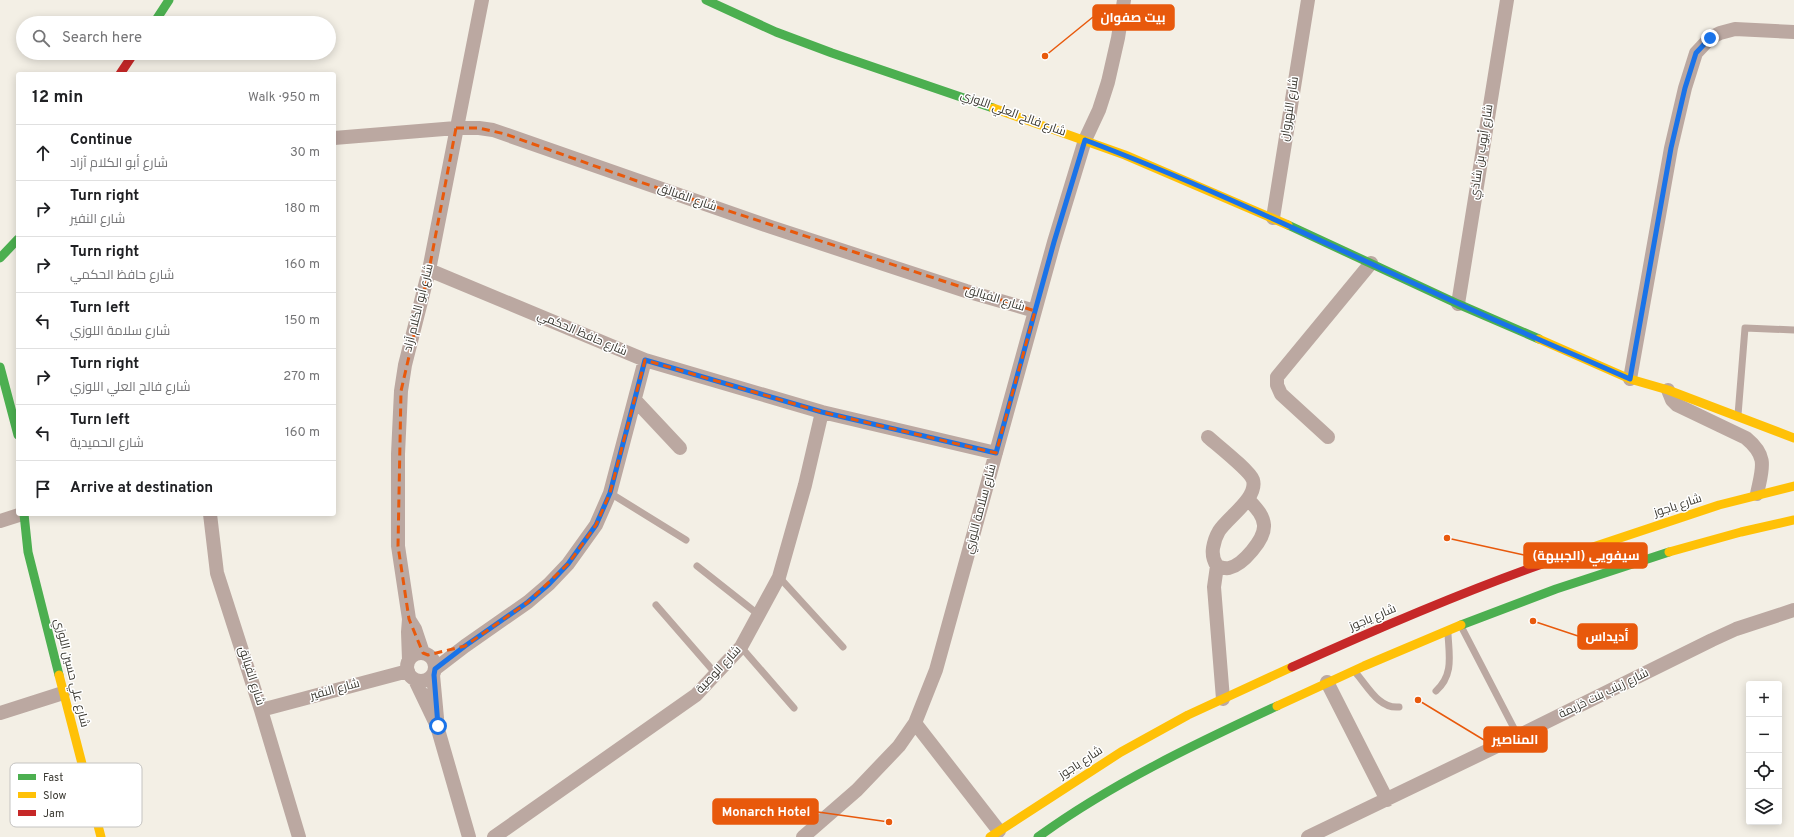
<!DOCTYPE html>
<meta charset="utf-8">
<style>
body{margin:0;font-family:Overpass,Cairo,sans-serif;background:#f2f2f2;color:#202124}
.controls{position:absolute;right:12px;bottom:12px;display:grid;overflow:hidden;border-radius:4px;box-shadow:0 2px 10px #0003}
.controls button{width:36px;height:36px;display:grid;place-items:center;padding:0;border:0;border-bottom:1px solid #e0e0e0;background:#fff;color:#202124;font:20px sans-serif}
.stop{position:absolute;width:12px;height:12px;margin:-9px;border:3px solid #1a73e8;border-radius:50%;background:#fff}
.stop.end{background:#1a73e8;border-color:#fff;box-shadow:0 1px 4px #0008}
.list{margin:0;padding:0;list-style:none}
h2{display:flex;justify-content:space-between;align-items:center;height:52px;margin:0;padding:0 16px;font-size:17px}
h2 small{font-size:13px;font-weight:400;color:#757577}
.list li{display:grid;grid-template-columns:26px 1fr auto;gap:12px;align-items:center;box-sizing:border-box;height:56px;padding:0 16px;border-top:1px solid #e0e0e0}
.list b{display:block;font-size:15px;white-space:nowrap}
.list p{margin:0;font-size:13px;white-space:nowrap;color:#757577}
.list em{font-size:13px;font-style:normal;color:#757577}
.icon{flex:none;width:22px;height:22px;fill:none;stroke:currentColor;stroke-width:2;stroke-linecap:round;stroke-linejoin:round}
.map{position:relative;flex:none;width:1794px;height:837px;overflow:hidden}
.search{position:absolute;background:#fff;box-shadow:0 2px 10px #0003;left:16px;top:16px;width:320px;height:44px;display:flex;align-items:center;gap:10px;box-sizing:border-box;padding:0 14px;border-radius:22px;color:#757577;font-size:15px}
.panel{position:absolute;background:#fff;box-shadow:0 2px 10px #0003;left:16px;top:72px;width:320px;height:444px;border-radius:4px}
.map>svg:first-child{display:block}
.lines{fill:none;stroke-linecap:round;stroke-linejoin:round}
.lane{stroke:#bba8a1;stroke-width:7}
.street{stroke:#bba8a1;stroke-width:14}
.fast{stroke:#4caf50;stroke-width:9}
.slow{stroke:#ffc107;stroke-width:9}
.jam{stroke:#c62828;stroke-width:9}
.route{stroke:#1a73e8;stroke-width:5}
.marked{fill:none;stroke:#e8590c;stroke-width:3;stroke-dasharray:8 5;stroke-linejoin:round}
.labels{text-anchor:middle;dominant-baseline:central;stroke-width:3;stroke-linejoin:round;paint-order:stroke}
.street-label{font-size:12px;fill:#3a3831;stroke:#fff}
.key{fill:#fff;stroke:#c4c3c1;stroke-width:1}
.key-label{font-size:11px;fill:#3a3831}
.leader{fill:none;stroke:#e8590c;stroke-width:1.5}
.callout-dot{fill:#e8590c;stroke:#fff;stroke-width:1.5}
.callout{fill:#e8590c;stroke:#e8590c;stroke-width:1.5}
.callout-label{font-size:13px;text-anchor:middle;font-weight:bold;fill:#fff}
</style>
<div class="map">
<svg width="1794" height="837" viewBox="0 0 1794 837">
<rect width="100%" height="100%" fill="#f3efe5"/>
<g class="lines">
<!-- lane -->
<path class="lane" d="M1738 415 1745 328 1794 330
M610 493 686 540
M697 566 759 615
M779 577 843 647
M656 605 716 674
M1462 628 1518 736
M741 647 794 708
M1356 673C1368 687 1379 709 1399 707
M1436 691C1454 675 1449 655 1448 634"/>
<!-- street -->
<path class="street" d="M334 138 456 128H479L493 130 771 227 966 291 1035 311
M1273 218 1308 0
M429 270 645 360 822 412 996 453
M1458 304 1507 0
M1630 379 1671 148 1685 88 1696 53 1710 38 1720 33 1735 29 1794 32
M1668 390 1672 400 1677 405 1746 438C1769 457 1762 469 1757 494
M635 400 680 448
M1208 437C1217 445 1250 471 1253 480 1258 498 1228 517 1219 531 1216 536 1214 542 1213 548 1212 555 1213 560 1217 566 1220 567 1225 569 1229 568 1243 565 1265 539 1264 525 1263 514 1255 507 1248 499
M1328 437 1281 394 1277 385V377L1371 263
M210 514 217 573 261 710 299 837
M0 521 22 514
M1217 566 1214 587 1223 699
M410 621 415 629 423 653
M407 667a14 14 0 1 1 28 0a14 14 0 1 1-28 0Z
M409 660 408 632 409 619 398 546V454L401 391 405 365 429 270 482 0
M435 669 465 646 528 602 549 584 568 564 596 525 610 493 645 360
M433 675 437 718
M415 680 437 726 469 837
M1327 682 1387 800
M261 710 408 671
M0 713 63 693
M915 723 999 831
M494 837 696 695 741 647 779 577 805 485 822 412
M803 837 857 790 899 746 915 723 936 670 1054 242 1085 140 1099 110 1108 82 1118 38 1124 0
M1308 837 1518 736 1712 640 1736 629 1794 610"/>
<!-- fast -->
<path class="fast" d="M706 0 776 32 832 53 993 108
M154 23 169 0
M1288 225 1458 304 1539 339
M0 258 18 239
M0 367 18 435
M24 514 28 552 59 675
M1461 625 1556 589 1669 552
M1038 837C1111 784 1195 744 1277 706"/>
<!-- slow -->
<path class="slow" d="M993 108 1125 155 1288 225
M1539 339 1630 379 1668 390 1794 438
M1669 552 1741 532 1794 520
M1542 564 1719 505 1794 486
M59 675 101 837
M1277 706 1364 666 1461 625
M990 837 1121 752 1188 715 1292 667"/>
<!-- jam -->
<path class="jam" d="M120 74 134 53
M1292 667C1374 630 1457 594 1542 564"/>
</g>
<g class="lines">
<!-- route -->
<path class="route" d="M438 726 434 675 435 669 465 646 528 602 549 584 568 564 596 525 610 493 645 360 822 412 996 453 1054 242 1085 140C1213 188 1335 248 1459 304 1516 330 1573 354 1630 379L1671 148 1685 88 1696 53 1710 38"/>
</g>
<!-- marked area -->
<path class="marked" d="M456 128H479L505 134 637 181 1035 311 996 453 822 412 645 360 610 493 596 525 568 564 528 602 465 646 428 655 423 653 409 619 398 546 401 391 429 270Z"/>
<g class="labels">
<!-- street labels -->
<g class="street-label">
<text transform="translate(1290 109) rotate(-81)">شارع النهروان</text>
<text transform="translate(1013 114) rotate(20)">شارع فالح العلي اللوزي</text>
<text transform="translate(1482 152) rotate(-81)">شارع أيوب بن شاذي</text>
<text transform="translate(687 198) rotate(19)">شارع الفيالق</text>
<text transform="translate(995 299) rotate(17)">شارع الفيالق</text>
<text transform="translate(419 308) rotate(-76)">شارع أبو الكلام آزاد</text>
<text transform="translate(582 334) rotate(23)">شارع حافظ الحكمي</text>
<text transform="translate(1678 506) rotate(-18)">شارع ياجوز</text>
<text transform="translate(981 509) rotate(-75)">شارع سلامة اللوزي</text>
<text transform="translate(1373 618) rotate(-23)">شارع ياجوز</text>
<text transform="translate(719 670) rotate(-47)">شارع الوصية</text>
<text transform="translate(71 673) rotate(76)">شارع علي حسين اللوزي</text>
<text transform="translate(251 676) rotate(72)">شارع الفيالق</text>
<text transform="translate(335 690) rotate(-15)">شارع النفير</text>
<text transform="translate(1604 694) rotate(-26)">شارع زينب بنت خزيمة</text>
<text transform="translate(1081 763) rotate(-33)">شارع ياجوز</text>
</g>
</g>
<!-- legend -->
<rect x="10" y="763" width="132" height="64" rx="6" class="key"/>
<rect x="18" y="774" width="18" height="6" fill="#4caf50"/>
<rect x="18" y="792" width="18" height="6" fill="#ffc107"/>
<rect x="18" y="810" width="18" height="6" fill="#c62828"/>
<g class="key-label">
<text x="43" y="781">Fast</text>
<text x="43" y="799">Slow</text>
<text x="43" y="817">Jam</text>
</g>
<!-- callouts -->
<path class="leader" d="M1045 56L1093 17M1447 538L1524 555M1533 621L1578 636M1418 700L1484 740M889 822L818 812"/>
<g class="callout-dot">
<circle cx="1045" cy="56" r="4"/>
<circle cx="1447" cy="538" r="4"/>
<circle cx="1533" cy="621" r="4"/>
<circle cx="1418" cy="700" r="4"/>
<circle cx="889" cy="822" r="4"/>
</g>
<g class="callout">
<rect x="1093" y="5" width="81" height="25" rx="4"/>
<rect x="1524" y="543" width="123" height="25" rx="4"/>
<rect x="1578" y="624" width="59" height="25" rx="4"/>
<rect x="1484" y="727" width="63" height="25" rx="4"/>
<rect x="713" y="799" width="105" height="25" rx="4"/>
</g>
<g class="callout-label">
<text x="1133" y="22">بيت صفوان</text>
<text x="1586" y="560">سيفويي (الجبيهة)</text>
<text x="1607" y="641">أديداس</text>
<text x="1515" y="744">المناصير</text>
<text x="766" y="816">Monarch Hotel</text>
</g>
</svg>
<div class="controls">
<button>+</button>
<button>−</button>
<button><svg class="icon" aria-label="locate" viewBox="0 0 24 24"><circle cx="12" cy="12" r="6"/><path d="M12 2v4M12 18v4M2 12h4M18 12h4"/></svg></button>
<button><svg class="icon" aria-label="layers" viewBox="0 0 24 24"><path d="M12 4l9 5-9 5-9-5zM3 14l9 5 9-5"/></svg></button>
</div>
<div class="stop" style="left:438px;top:726px"></div>
<div class="stop end" style="left:1710px;top:38px"></div>
<div class="search"><svg class="icon" aria-label="search" viewBox="0 0 24 24"><circle cx="10" cy="10" r="6"/><path d="M15 15l6 6"/></svg>Search here</div>
<section class="panel">
<h2>12 min<small>Walk · 950 m</small></h2>
<ul class="list">
<li><svg class="icon" aria-label="ahead" viewBox="0 0 24 24"><path d="M12 20V5M6 11l6-6 6 6"/></svg><div><b>Continue</b><p>شارع أبو الكلام آزاد</p></div><em>30 m</em></li>
<li><svg class="icon" aria-label="right" viewBox="0 0 24 24"><path d="M7 20v-9h11M14 6l5 5-5 5"/></svg><div><b>Turn right</b><p>شارع النفير</p></div><em>180 m</em></li>
<li><svg class="icon" aria-label="right" viewBox="0 0 24 24"><path d="M7 20v-9h11M14 6l5 5-5 5"/></svg><div><b>Turn right</b><p>شارع حافظ الحكمي</p></div><em>160 m</em></li>
<li><svg class="icon" aria-label="left" viewBox="0 0 24 24"><path d="M17 20v-9H6M10 6l-5 5 5 5"/></svg><div><b>Turn left</b><p>شارع سلامة اللوزي</p></div><em>150 m</em></li>
<li><svg class="icon" aria-label="right" viewBox="0 0 24 24"><path d="M7 20v-9h11M14 6l5 5-5 5"/></svg><div><b>Turn right</b><p>شارع فالح العلي اللوزي</p></div><em>270 m</em></li>
<li><svg class="icon" aria-label="left" viewBox="0 0 24 24"><path d="M17 20v-9H6M10 6l-5 5 5 5"/></svg><div><b>Turn left</b><p>شارع الحميدية</p></div><em>160 m</em></li>
<li><svg class="icon" aria-label="arrive" viewBox="0 0 24 24"><path d="M6 21V4h12l-3 4 3 4H6"/></svg><div><b>Arrive at destination</b></div></li>
</ul>
</section>
</div>
